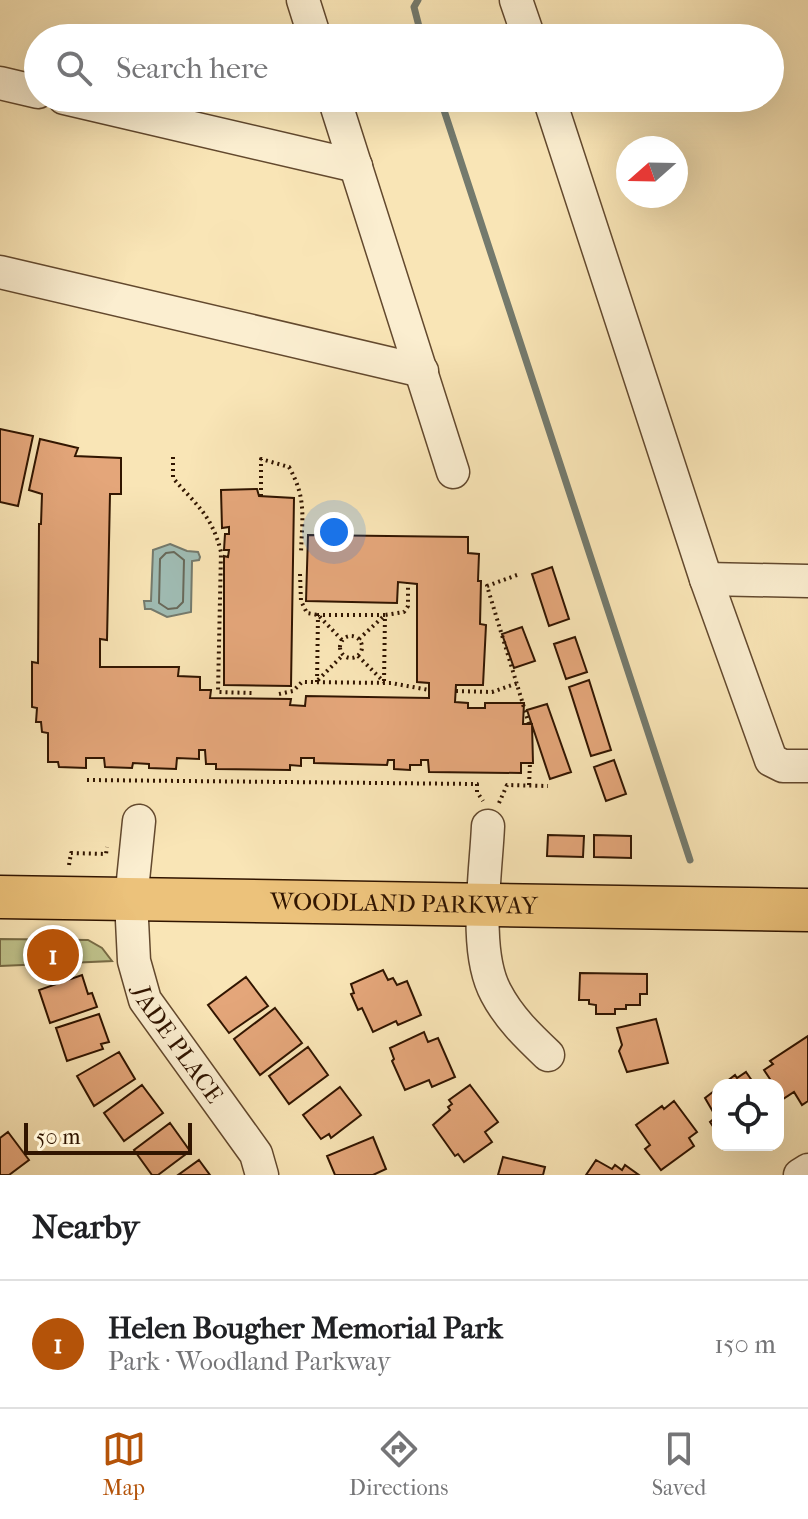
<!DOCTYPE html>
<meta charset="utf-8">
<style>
body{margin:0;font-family:"IM FELL French Canon",serif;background:#f6f6f6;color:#202124}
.controls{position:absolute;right:24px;bottom:24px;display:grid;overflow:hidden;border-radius:16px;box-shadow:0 8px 32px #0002}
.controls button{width:72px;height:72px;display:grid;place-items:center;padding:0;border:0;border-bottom:2px solid #e0e0e0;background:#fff;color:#202124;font:40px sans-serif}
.compass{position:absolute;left:616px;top:136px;width:72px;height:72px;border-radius:50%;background:#fff;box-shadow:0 8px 32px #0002;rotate:250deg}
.scale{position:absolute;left:24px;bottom:20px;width:168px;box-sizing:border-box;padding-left:8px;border:4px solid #311500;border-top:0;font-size:22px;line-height:28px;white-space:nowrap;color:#311500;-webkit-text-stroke:6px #fbeed0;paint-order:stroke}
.you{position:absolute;left:334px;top:532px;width:28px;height:28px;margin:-20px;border:6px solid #fff;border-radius:50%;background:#1a73e8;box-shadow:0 0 0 12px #1a73e833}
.badge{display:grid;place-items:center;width:52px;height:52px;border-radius:50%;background:#b45309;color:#fff;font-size:26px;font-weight:700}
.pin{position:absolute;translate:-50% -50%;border:4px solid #fff;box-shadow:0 2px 8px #0006}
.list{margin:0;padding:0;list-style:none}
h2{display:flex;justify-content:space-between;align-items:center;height:104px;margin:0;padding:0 32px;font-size:34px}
h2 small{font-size:26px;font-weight:400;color:#757577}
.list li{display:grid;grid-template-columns:52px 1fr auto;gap:24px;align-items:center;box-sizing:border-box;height:128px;padding:0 32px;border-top:2px solid #e0e0e0}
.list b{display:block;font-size:30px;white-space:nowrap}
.list p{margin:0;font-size:26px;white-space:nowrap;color:#757577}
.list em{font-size:26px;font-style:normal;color:#757577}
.icon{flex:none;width:44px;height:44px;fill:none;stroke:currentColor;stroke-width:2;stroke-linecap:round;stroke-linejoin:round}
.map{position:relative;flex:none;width:808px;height:1175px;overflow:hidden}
.search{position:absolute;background:#fff;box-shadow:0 8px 32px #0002;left:24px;right:24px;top:24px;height:88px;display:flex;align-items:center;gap:20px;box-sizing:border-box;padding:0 28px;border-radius:44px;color:#757577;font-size:30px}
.sheet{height:232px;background:#fff}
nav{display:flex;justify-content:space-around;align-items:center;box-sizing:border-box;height:112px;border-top:2px solid #e0e0e0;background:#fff;font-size:22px;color:#757577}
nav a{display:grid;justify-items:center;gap:4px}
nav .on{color:#b45309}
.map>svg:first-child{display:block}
.green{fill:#c0c38c;stroke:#786c46;stroke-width:2}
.water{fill:#a0bdb5;stroke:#747a6d;stroke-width:2}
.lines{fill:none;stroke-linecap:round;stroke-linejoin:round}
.shore{stroke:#68695a;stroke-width:2}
.stream{stroke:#747a6d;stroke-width:7}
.building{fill:#e4a67a;stroke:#311500;stroke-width:2}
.minor-casing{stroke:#63492e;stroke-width:35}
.major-casing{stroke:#311500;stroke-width:45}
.path{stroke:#311500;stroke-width:4;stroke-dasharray:2 4;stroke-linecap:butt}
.minor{stroke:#fbeed0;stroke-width:32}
.major{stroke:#ecc27b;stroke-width:42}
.labels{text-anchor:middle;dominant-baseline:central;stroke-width:6;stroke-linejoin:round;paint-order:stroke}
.street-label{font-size:24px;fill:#311500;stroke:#fbeed0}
</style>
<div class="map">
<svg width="808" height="1175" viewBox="0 0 808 1175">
<rect width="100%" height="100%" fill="#f9e5b6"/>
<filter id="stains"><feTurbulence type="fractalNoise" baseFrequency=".0025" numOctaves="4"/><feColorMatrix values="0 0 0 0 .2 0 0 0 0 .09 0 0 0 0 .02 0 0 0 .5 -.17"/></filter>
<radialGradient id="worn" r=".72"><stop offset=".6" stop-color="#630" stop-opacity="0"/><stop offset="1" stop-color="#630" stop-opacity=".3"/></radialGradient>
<!-- green -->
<path class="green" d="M0 939 88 940 102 948 112 961 0 966Z"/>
<!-- water -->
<path class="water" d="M170 544 187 551 198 552 200 557 199 560 192 561 191 612 167 617 151 609H145L144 601H151L153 550Z"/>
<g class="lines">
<!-- shore -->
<path class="shore" d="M174 552 184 560 183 602 177 608 168 609 159 603 160 559 166 553Z"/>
<!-- stream -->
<path class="stream" d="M418 0 414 7 422 38
M440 98 690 860"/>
</g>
<!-- building -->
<path class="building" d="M0 429 33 436 18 506 0 502Z
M40 439 78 448 75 456 121 458V494H110L107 640 100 639V667H179L178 676 200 677V690H211L210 698 291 699 290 705 305 706 306 696 429 698V683L417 682V584L398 582 397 603 306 601 308 535 468 537V553L479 554 478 581H481L480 624 486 625 483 685H456L455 702 468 703V708H485V703H524L523 724H532L533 763H521V773L429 772 428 760H421V765H410V770L394 769V760H388L387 765 314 763V758H301V766L290 765V770L216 769V764H206L205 750H199V759L177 758 176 769 149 768V764L133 763 132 768 105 767 104 758H86V768L59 767 58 762H48V733L42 732 41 722H36L37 708 32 707V662L38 663 39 524H41L42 494 29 490Z
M257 489 259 496 294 498 291 686 224 685V556L228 557 229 550H224L225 534H229V527L222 528 221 490Z
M552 567 569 619 549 626 532 574Z
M522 627 535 661 514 668 502 634Z
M575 637 587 672 566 679 554 644Z
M589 680 611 750 591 756 569 687Z
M547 704 571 772 550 779 527 710Z
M614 760 626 794 606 801 594 767Z
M548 835 584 836 583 857 547 856Z
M594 835 631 836V858L594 857Z
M383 970 388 980 393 978 397 985 407 981 421 1015 398 1025 396 1021 373 1032 362 1008 358 1010 351 994 354 993 351 984Z
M580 973 647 974V994H640V1005H626V1009H615V1014H596V1005L589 1004V1000H579Z
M82 975 88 994 92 993 97 1007 50 1023 39 990Z
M246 977 268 1006 229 1033 208 1005Z
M275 1008 302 1043 260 1075 234 1039Z
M99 1014 109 1042 101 1044 103 1049 67 1061 56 1028Z
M656 1019 668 1063 627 1072 619 1051 622 1045 617 1028Z
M424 1032 428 1042 438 1038 455 1077 432 1087 429 1080 405 1090 392 1061 394 1059 390 1048Z
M808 1036V1101L802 1105 794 1092 783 1099 778 1091V1085H774L764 1070 773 1064 770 1061Z
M308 1047 328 1075 289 1104 269 1076Z
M119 1052 135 1079 94 1106 77 1076Z
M746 1072 755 1085H722L735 1075 737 1078Z
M142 1085 163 1113 124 1141 104 1113Z
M470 1085 498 1122 485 1132 492 1142 464 1162 458 1154 455 1156 433 1125 450 1110 448 1107 452 1104 449 1100Z
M340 1087 361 1115 331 1138 329 1134 321 1139 303 1115Z
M718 1088V1134L710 1122 716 1117 705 1098Z
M674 1101 697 1132 689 1138 694 1146 661 1170 645 1149 650 1145 636 1125 662 1106 664 1109Z
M170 1123 190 1151 158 1175H152L134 1150Z
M8 1132 29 1160 9 1175H0V1138Z
M373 1137 386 1169 373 1175H335L327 1156Z
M503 1157 545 1167 543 1175H498Z
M199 1160 210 1175H178Z
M596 1160 612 1169 615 1165 622 1170 625 1165 639 1175H586Z"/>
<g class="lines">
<defs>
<g id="minor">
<path d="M303 0 315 38"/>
<path d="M516 0 529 38"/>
<path d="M0 83 38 92"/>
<path d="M64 98 356 166"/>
<path d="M334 98 453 472"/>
<path d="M549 98 706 579 771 760 783 766H808"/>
<path d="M0 272 422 371"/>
<path d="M706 579 808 581"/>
<path id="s1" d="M139 821 131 900 134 961 145 1000 256 1154 262 1175"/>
<path d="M488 826C486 873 473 951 496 993 509 1018 528 1036 548 1055"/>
<path d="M800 1175 808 1170"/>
</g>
<g id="major">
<path id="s2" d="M0 897 808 910"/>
</g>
</defs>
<!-- minor casing -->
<use href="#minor" class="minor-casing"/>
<!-- major casing -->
<use href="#major" class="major-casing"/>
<!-- path -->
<path class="path" d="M173 457V478C196 505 212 515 221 552L218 692 252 693
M261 496V459L289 467C307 499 302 518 301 553
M300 574 301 601 307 613 318 615 342 640
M517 575 487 586 529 724
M340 647a11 11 0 1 1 22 0a11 11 0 1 1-22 0Z
M359 639 385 615 404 612 408 606V583
M358 656 384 682
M318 680 343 655
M317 682 318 615H385L384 682
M456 691 492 692 518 683
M279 694 293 691 302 682 391 683 429 690
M87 780 477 784V792L483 801
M529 785 530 763
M499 803 507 785 548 786
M69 865 71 853 106 854 107 847"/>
<!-- minor -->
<use href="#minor" class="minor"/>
<!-- major -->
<use href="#major" class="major"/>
</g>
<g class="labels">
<!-- street labels -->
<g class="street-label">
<text stroke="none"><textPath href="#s2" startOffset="404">WOODLAND PARKWAY</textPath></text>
<text stroke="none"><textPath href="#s1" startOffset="236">JADE PLACE</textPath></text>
</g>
</g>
<rect width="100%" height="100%" filter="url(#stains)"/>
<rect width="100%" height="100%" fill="url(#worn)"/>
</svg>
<div class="controls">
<button><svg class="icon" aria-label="locate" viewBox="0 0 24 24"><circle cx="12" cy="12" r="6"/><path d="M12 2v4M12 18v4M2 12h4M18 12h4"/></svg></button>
</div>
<svg class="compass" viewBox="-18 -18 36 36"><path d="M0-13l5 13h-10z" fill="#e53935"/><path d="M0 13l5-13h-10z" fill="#757577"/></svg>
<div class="scale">50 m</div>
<div class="you"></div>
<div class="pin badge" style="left:53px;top:955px">1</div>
<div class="search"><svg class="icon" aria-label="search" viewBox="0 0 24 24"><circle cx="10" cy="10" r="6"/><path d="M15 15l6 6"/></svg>Search here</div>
</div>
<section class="sheet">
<h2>Nearby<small></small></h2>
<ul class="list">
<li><span class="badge">1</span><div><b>Helen Bougher Memorial Park</b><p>Park · Woodland Parkway</p></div><em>150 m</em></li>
</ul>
</section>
<nav>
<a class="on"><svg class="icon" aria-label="map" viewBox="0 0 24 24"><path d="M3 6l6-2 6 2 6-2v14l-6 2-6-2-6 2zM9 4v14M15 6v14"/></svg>Map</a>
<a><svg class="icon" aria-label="directions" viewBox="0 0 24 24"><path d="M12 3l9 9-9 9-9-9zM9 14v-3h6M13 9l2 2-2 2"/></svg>Directions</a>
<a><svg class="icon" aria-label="saved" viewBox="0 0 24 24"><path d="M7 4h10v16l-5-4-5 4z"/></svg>Saved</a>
</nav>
